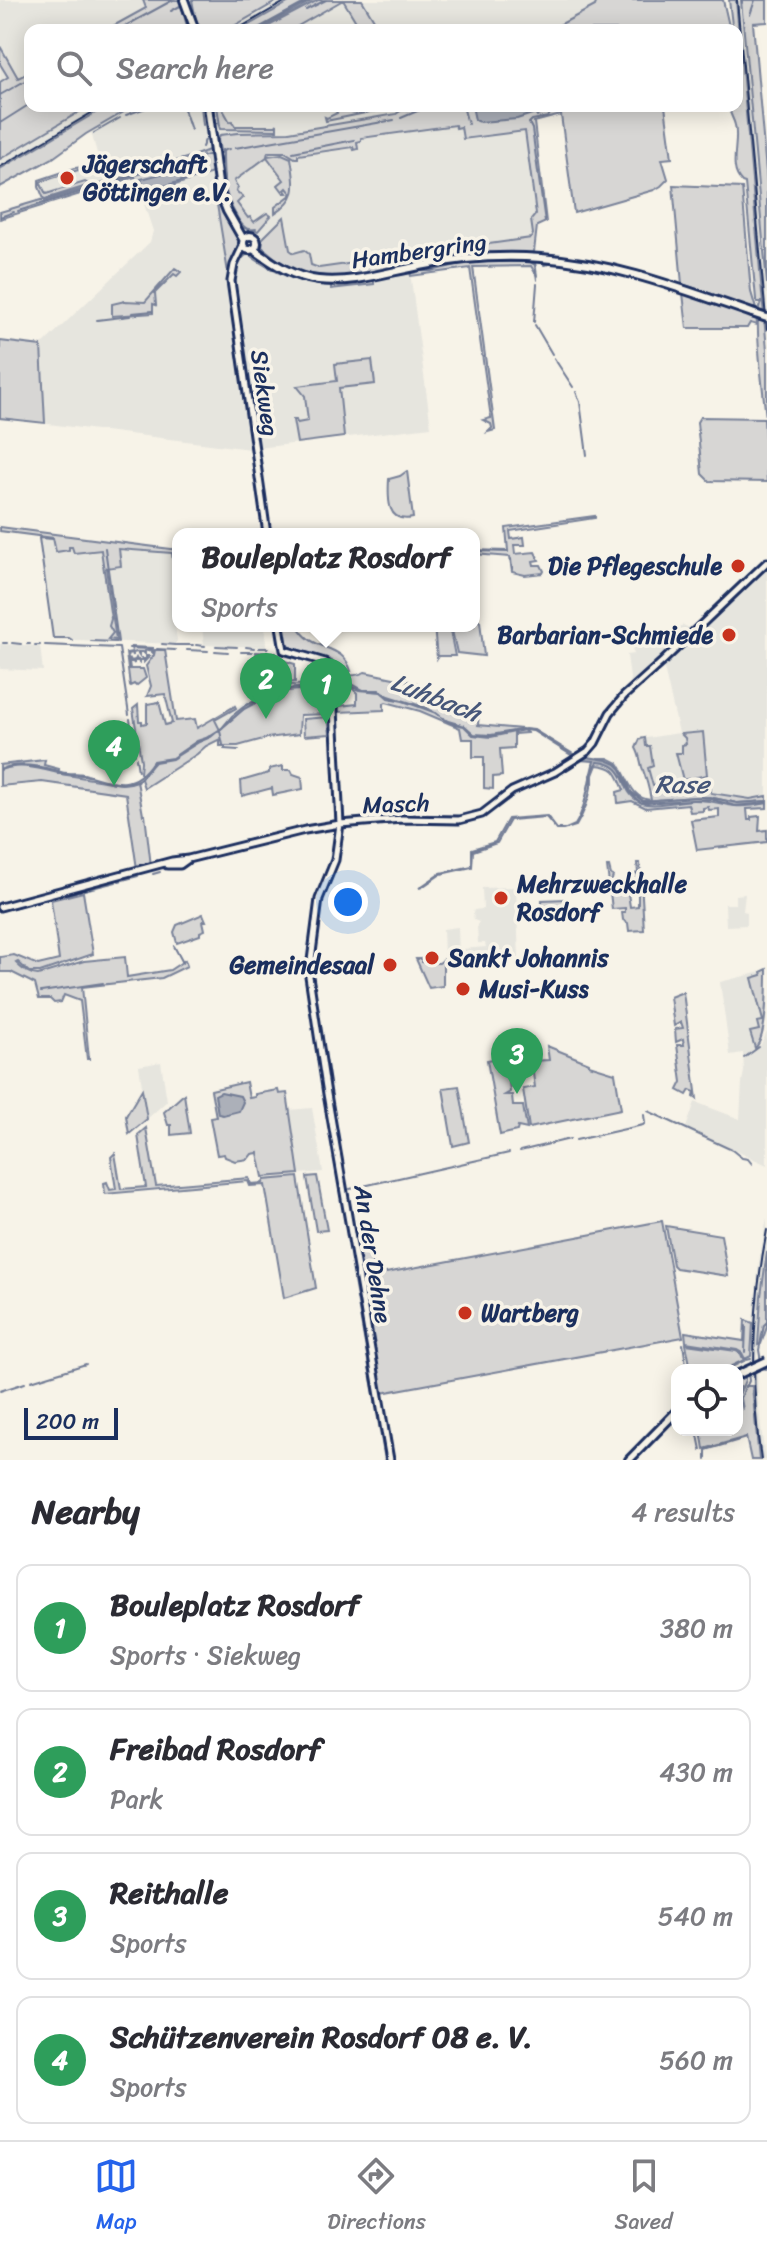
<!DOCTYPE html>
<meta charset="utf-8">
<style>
body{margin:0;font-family:Sriracha,sans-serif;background:#f7f7f7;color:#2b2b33}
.controls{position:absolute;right:24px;bottom:24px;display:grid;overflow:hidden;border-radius:16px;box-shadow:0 4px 20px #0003}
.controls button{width:72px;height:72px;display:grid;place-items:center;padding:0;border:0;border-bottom:2px solid #e1e1e2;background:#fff;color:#2b2b33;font:40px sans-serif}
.scale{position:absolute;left:24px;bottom:20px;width:94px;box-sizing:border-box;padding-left:8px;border:4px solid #1b2f5e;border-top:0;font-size:22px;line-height:28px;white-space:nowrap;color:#1b2f5e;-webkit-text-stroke:6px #f7f3e8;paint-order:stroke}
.you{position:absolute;left:348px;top:902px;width:28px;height:28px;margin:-20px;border:6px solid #fff;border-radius:50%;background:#1a73e8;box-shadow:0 0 0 12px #1a73e833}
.badge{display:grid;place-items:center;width:52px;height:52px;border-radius:50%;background:#2563eb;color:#fff;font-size:26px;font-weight:700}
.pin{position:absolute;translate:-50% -66px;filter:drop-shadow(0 2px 4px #0008)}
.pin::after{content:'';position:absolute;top:42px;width:28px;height:24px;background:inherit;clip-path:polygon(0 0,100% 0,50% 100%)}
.popup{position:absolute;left:172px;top:528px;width:308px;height:104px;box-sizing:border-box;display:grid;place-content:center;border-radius:16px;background:#fff;filter:drop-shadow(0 2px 6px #0005);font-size:26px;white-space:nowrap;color:#7c7c81}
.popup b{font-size:30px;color:#2b2b33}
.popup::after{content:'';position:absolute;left:50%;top:100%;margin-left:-16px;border:16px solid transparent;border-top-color:#fff}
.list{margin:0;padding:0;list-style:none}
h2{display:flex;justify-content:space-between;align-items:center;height:104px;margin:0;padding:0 32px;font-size:34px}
h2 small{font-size:26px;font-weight:400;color:#7c7c81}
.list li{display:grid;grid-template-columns:52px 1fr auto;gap:24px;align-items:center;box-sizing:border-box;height:128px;margin:0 16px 16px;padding:0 16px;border:2px solid #e1e1e2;border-radius:16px}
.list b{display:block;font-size:30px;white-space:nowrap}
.list p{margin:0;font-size:26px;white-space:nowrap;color:#7c7c81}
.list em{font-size:26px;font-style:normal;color:#7c7c81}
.icon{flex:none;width:44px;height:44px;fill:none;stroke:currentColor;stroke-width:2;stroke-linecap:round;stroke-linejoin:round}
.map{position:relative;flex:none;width:767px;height:1460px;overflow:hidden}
.search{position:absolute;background:#fff;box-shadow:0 4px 20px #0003;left:24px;right:24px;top:24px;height:88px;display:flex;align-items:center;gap:20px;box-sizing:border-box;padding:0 28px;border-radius:16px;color:#7c7c81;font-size:30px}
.sheet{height:680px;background:#fff}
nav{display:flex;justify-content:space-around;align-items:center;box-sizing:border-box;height:112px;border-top:2px solid #e1e1e2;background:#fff;font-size:22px;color:#7c7c81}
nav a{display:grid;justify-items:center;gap:4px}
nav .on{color:#2563eb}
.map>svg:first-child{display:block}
.built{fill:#e6e5de}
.green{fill:#d7d6d4;stroke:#798299;stroke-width:2}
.water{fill:#acb0b9;stroke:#727c95;stroke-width:2}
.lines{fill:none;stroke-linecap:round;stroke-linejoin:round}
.stream{stroke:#727c95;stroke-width:2}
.tertiary-casing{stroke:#1b2f5e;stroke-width:11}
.secondary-casing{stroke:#1b2f5e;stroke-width:12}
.tertiary{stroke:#f7f3e8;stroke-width:5}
.secondary{stroke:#f7f3e8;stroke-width:6}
.rail{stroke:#1b2f5e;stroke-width:2}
.secondary-bridge-casing{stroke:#1b2f5e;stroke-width:12;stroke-linecap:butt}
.secondary-bridge{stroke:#f7f3e8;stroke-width:6}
.poi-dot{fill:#c8321e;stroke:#f7f3e8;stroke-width:3}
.labels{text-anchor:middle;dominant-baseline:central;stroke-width:7;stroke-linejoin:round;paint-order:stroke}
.poi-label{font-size:24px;font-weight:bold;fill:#1b2f5e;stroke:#f7f3e8;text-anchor:start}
.street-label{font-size:24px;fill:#1b2f5e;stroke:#f7f3e8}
.water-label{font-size:26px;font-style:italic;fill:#465679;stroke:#f7f3e8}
</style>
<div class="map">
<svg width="767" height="1460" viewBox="0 0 767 1460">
<rect width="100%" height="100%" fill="#f7f3e8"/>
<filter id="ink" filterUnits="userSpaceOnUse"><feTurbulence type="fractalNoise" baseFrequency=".0125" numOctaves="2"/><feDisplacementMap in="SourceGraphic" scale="16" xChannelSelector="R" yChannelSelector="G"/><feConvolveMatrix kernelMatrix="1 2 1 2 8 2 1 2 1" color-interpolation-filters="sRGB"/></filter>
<g filter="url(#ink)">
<!-- built -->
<path class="built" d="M0 0H162L106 30H30V72L0 88Z
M279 0H293L240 30H227Z
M318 0H601L603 3 556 30H261Z
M736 0H741L767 284V350Z
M89 106H107L0 169V159Z
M134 106H407L394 116 218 145 211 148 209 151 45 201 39 182 100 164 91 132Z
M545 120 534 122 533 125 544 223 537 226 534 252 466 256 365 273 320 275 263 245V237L257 230H246L230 205 223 184V151L396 121Z
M210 154 229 286 235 287 236 268 244 256 249 254 263 265 302 282 373 280 410 272 431 427 250 449 0 418V340L42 345 150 242 153 231 135 177Z
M38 536 178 552V591L174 592 176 605 173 609 177 641 175 644 53 639Z
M767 566V796L750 799 711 793 651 798 647 774 642 768 641 755 636 746 640 739 679 733 662 660 631 686 627 655 634 654 628 638 639 642 644 634 674 647 681 640 670 635 683 625 696 631Z
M202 626H265L266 647 204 645Z
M0 644 40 646 43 671 0 669Z
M273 685 275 694 246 705 232 716 220 730 215 720Z
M516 887 519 958 464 963 463 949 486 947 485 943H478L477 925 479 922 474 920 473 913 474 910 483 909 482 888Z
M745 894 743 911 747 912V925L726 926 725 904H735V895Z
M458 927 459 956H444L443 929Z
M761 972 762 975 752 978 763 1021 759 1030 750 1033 755 1048 760 1046 767 1032V1165L686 1128 695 1102 740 1119 742 1082 744 1071 743 1053 730 1055 720 982Z
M161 1062 167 1101 147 1119 139 1066Z
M312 1108 323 1172 299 1174 289 1110Z
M767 1218V1252L761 1296 757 1356 758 1401 765 1460H759L751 1378 752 1332 759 1261Z"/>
<!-- green -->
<path class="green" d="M143 0H180L188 30H106L146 8Z
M192 0H279L227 30H198Z
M293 0H313L257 30H240Z
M318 0H362L380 30H361L343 0 291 30H261Z
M597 0H723L729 26 732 25 729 0H736L767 350V427C765 405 752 315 761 302H757L756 299 745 183 742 182C727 168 740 143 735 125 733 117 729 114 729 106H737V30H550L595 6Z
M741 0H767V22L753 23 767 183V284Z
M0 46 18 78 30 72V106H89L0 159V82L8 77 0 64Z
M107 106H134L86 134 53 158 0 187V169Z
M213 106H221L230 122 232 121 235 126H276L277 124V130L220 129 218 123H214Z
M334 106H338L340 109 346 106H357L361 110 367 106 395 107 326 121 325 117 327 118 337 113Z
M407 106H665L672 158 662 159 668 179 661 186 654 190 574 213 561 115 534 122 546 222 537 226 534 252C522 255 509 253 497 253 481 254 464 256 448 258 387 266 312 301 262 247V239L284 217 290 250 294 253 304 250 309 254 311 265 319 268 531 238 533 234 531 220 536 214 525 131 463 139 461 127 456 128 455 125 361 138V141L357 142 358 149 354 150 353 147 298 155V158H295L285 152H268L267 156 282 154 291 158C295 185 300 197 275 213V207L292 194 287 188 285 190 287 193H284L278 185 284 180 267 157 234 181 238 188 236 191 243 197 237 203 248 218 250 217 254 222 267 213 271 216 258 231 244 228C224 199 223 185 223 151H220L218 140 220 135 238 133 289 132 396 114Z
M211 149 224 212 240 240V248L228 273 212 173 141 196 135 177 0 219V212L44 199 39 187V180L75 168 91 166 40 182 46 194 85 182 90 185 45 199V201L193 156Z
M673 185 742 188 751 292 756 309 757 325 750 323 747 328H687L683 293 719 307 721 297 682 284Z
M248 252H253L279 269 329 282 473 260H531L535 262 537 276 531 266 473 267 495 430 488 432 492 428 491 424 483 420 491 418 470 268 411 276 410 272 374 280V284L331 289V286C299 284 273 273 248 254 234 262 238 276 234 288 232 274 235 258 248 252Z
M175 268 181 272 177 276 174 274 155 293 156 305 153 304V313L112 316V304L125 301 145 302Z
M0 341 41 346 45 423 0 418Z
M372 360 375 384 339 388 344 437 297 443 293 420H296L297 423 308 421 305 396 297 386 337 381 335 364Z
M700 417 764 418 767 482 709 481 702 474 697 422Z
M407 471 413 518C386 524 388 498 389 479L400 476Z
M595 516V518L510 531 511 539 524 537 525 545H514L515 554 535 552 539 560 533 561 534 565H541L544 571 543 573 525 575 512 572 510 557 474 554V550L508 551 506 528Z
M0 527 178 550V560L173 561 172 553 119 549 121 566 106 568 116 640 108 639 113 633 109 626 111 619 101 550 74 553 72 547H69V550L56 552 53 538 0 531Z
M474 621H480L484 656 457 653 451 626H474Z
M281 626H298C313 654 342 641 351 671L338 672 327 661 287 648 284 642Z
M434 626H449L455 656H438L437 658Z
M131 647 153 648V653L150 650 145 651V654L143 652H139V655L137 652 133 653V656L132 653 127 654 129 661 130 659 131 661 135 660 136 658 137 660H141L142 657V659H146V656H150L144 662V660H140V663L138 661H134V664L133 662H129L130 669H143L146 678 136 686 134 684 130 686 126 653 132 652Z
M155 650H165L176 721 195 719 197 728 235 706 236 708 215 720 220 730 247 706 275 695 274 691 286 685 331 684V689L329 690 330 714 300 715 299 734 267 738 238 746H220V739L206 746 197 754 144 788 141 779 143 775 140 773 141 761 133 709 138 705 139 721H142V724L147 723V704L159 702 165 725 172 723 165 694 147 696 151 686 146 666 154 655Z
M256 652 276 653 278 659 295 664V682L273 683 258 691 255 670 257 669Z
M365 672 417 683 450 701 477 709 479 711 478 725 522 729 527 733 514 734V748L500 749 502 776 493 777V789L484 788V757H473V739H462L460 728 420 711 386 702 384 703V710L338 712 339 706 357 704V693L352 688 335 689V683L338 681H334V680C343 673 355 678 365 672Z
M328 717 330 734 304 736 303 719Z
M703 732 707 775 683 780 676 753H682V745L686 744 685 738 681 734Z
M645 738 646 746H650L653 766 648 768 653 786 660 785 662 790 707 780 708 788 711 789V793L750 799 767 796V801L737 803 709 797H695L643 801 631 792 621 769 616 764 597 758H608L618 763C629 778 630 798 651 800 649 788 646 778 642 767 640 760 640 755 636 748L640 739Z
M45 760 44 765 59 769 58 774H61L122 784 137 781 143 815H145L151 866 137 869 126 794 42 782 0 786V765Z
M598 761C632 764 617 791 640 802 652 808 679 801 691 800 711 799 718 804 735 806 745 807 757 805 767 803V808L747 809 748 820H751V817L760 816 759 831 767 830V842L697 850 691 820 719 817V809L709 810 708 807 703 808V811L690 812 688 804 646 808 632 801 618 803 617 792 624 790C617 774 617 767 597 765L593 775V783L590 784V775Z
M283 766V770H291L293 774 302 777 303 789 273 795 272 788 242 796 241 781 269 773V769Z
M637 863H640L644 930 629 931 628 923 623 920 622 912H625V908L612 909 607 867H609L611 875 613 876 611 883H614L615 886 612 887 613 895 628 893 630 907 638 906V885H631L629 878 631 875 638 873Z
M83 892 93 954 40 972H29L18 962 16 963C23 970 28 974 38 975L84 961 125 957 127 977 170 970 185 960 187 966 162 978 82 987 89 1059H87L80 1001 64 995 61 1002 54 1003 50 999H39L35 984 11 972H0V957L14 955 38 965 59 960 51 900Z
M567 899 569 918 543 919 542 900Z
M203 914 206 921H203L205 930 200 932V935L177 943 174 932 177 925Z
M416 959H422V962L439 963 443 960V986L429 988Z
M767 969C767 990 767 1038 755 1048L750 1032 759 1030 757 1022 763 1021 752 978 762 975 761 972Z
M683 992 697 1099 694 1097 695 1092 690 1090 687 1095 678 1090 682 1082 677 1045H684L683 1039 676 1042 675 1029 683 1028 681 1022 674 1026 670 997Z
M547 1046 589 1063V1065L615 1073 621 1109 529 1128 523 1089 535 1087 531 1061 549 1060Z
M498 1058 501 1072 508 1071 510 1092 505 1095H512L513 1106H523L527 1129 518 1127 517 1131 500 1135 487 1060Z
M246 1082 249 1098 255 1097V1094L278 1090 279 1094 287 1093 299 1174 263 1177 258 1153 252 1154 248 1159 235 1161 225 1157 224 1154 217 1155 210 1118 216 1117 211 1090Z
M459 1086 469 1142 453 1146 443 1088Z
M142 1089 147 1119 129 1134 126 1116Z
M184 1094 190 1133 171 1135V1125H168L164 1112Z
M146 1128 156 1186 249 1178 251 1184 263 1183 264 1180 298 1177 316 1288 284 1298 265 1185 250 1186 248 1181 105 1194 104 1183 107 1182 110 1190 116 1189 111 1157 115 1153 121 1189 146 1187 138 1135Z
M317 1176 327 1230 316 1231 307 1177Z
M662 1221 683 1337 381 1393 357 1249 352 1230 358 1227 362 1231 368 1242 375 1275Z
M666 1226 721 1235 728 1276 676 1268 673 1265Z
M767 1252V1327L761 1344 758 1345 761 1296Z
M745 1320 753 1323 751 1356 745 1359 742 1353 737 1350 686 1342 685 1332 744 1341Z
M686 1344 736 1351 741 1354 744 1361 726 1370H691Z
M745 1374V1380L739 1395 743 1410 741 1398 745 1386H752L759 1460H751L746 1437 704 1449 701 1430H737V1378Z"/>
<!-- water -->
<path class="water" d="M472 106H546L547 109 542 114 537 116 535 113 517 119 480 122 475 120Z
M195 165H198L199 176 144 192 141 179Z
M340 684H352L363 690H379L389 696 427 708 448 721 465 726 474 734 491 735 525 729 534 730 575 755 607 760 616 764 621 769 631 792 643 801 695 797H709L737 803 767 801V803L735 806 710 799 642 803C619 790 629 764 598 762 591 771 592 776 591 787 589 801 583 814 576 826L563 830H557L546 817 510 820 497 843 473 851 472 867 441 874 422 887 419 888 441 873 472 866V849L495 842 508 819 547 816 557 829H566L575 825C587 805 588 782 594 761L579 760 533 731 524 730 491 737 473 735 464 726 449 723 436 713 403 701 388 698 381 692 359 690 350 686 287 691 259 701 244 709 211 737 199 742 172 759 155 762C149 768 145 776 138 780 119 790 100 777 82 775 75 774 69 775 62 774 41 769 21 762 0 770 15 761 39 766 55 770 62 772 61 773 68 773 74 774 80 772 87 775 116 784 134 790 153 761L172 758 197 741 206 738 222 728 232 716 246 705 259 699 286 689Z
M221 1092 240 1096 243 1102 239 1111 223 1115 218 1114 215 1095Z"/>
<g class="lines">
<!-- stream -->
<path class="stream" d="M742 0V3
M306 10 326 0
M171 11 182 5 188 26
M750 15 755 0
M198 26 199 30
M118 30 173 0
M255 30 310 0
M0 95 30 78
M183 106 191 130
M201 106 203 125
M217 106 220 126
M456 109 463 106 468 124
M406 110 415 106
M126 115 151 106
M401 118 429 106
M0 123 30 104
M94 133 120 118
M202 147 205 140
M235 148 394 120
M222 150C223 179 222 210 248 230L256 229
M293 152 354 140
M104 167 108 173 118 169 119 165
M157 169 229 149
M18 211 152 170
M0 217 14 212
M545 222 532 129 529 123 532 120 548 117 551 112 550 106
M263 242 262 247 279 261 295 270
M523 253H533
M474 262H530L535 265 537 280
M544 265 555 263 591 268
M410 271H431L469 262
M228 272 240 240
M647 281 680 293
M132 313 153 311
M97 320 130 316
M534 322 537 284
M535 325 552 354
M554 358 573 387
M576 392 580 402 587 455
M253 457 263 534
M53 539 39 538 53 638H69L72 640
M105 548 118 642
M474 551 508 552
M511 559 512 569
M277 626 278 633
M279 638 280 644
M91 641 116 642
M285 642 295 651
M3 643H7
M12 643 21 644
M27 644H30
M162 644 175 645
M35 645H40
M45 645 119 648 129 715
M176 645H193
M196 645 205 646
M216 646 237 647
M246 647 254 648
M129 648 151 649
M259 648H268
M157 649 175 650
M187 650 208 651
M215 651 228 652
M241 652H252
M258 653H275
M280 654 325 666
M305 654 333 661
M130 719 135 754
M220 731 223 745
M224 749 239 750
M136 758 138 771
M102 780 126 783 131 781
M153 874 160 872
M119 881 138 876
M84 890 116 882
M79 891H81
M67 895 76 892
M27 904 61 896
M9 909 23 905
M0 911 5 910
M174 946 183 963
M41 992 103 983
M744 1058 759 1047
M648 1111 732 1150 742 1158 748 1159 752 1164
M576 1140 643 1125 645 1123 644 1115
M520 1151 570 1139
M350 1189 509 1153
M347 1193 352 1223
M353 1230 356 1247
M354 1281 374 1395
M767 1322 764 1325 759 1350 762 1368 767 1369
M683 1344 687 1370
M745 1352 746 1326
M746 1360 751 1359
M723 1370 742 1361
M31 1381 86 1364
M746 1387 749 1381 748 1372
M0 1391 25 1383
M737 1396 740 1387
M375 1401 385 1460
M697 1430 701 1450
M653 1431 677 1406
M635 1460 677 1417
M706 1460V1450L746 1438"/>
<defs>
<path id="tertiary" d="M243 246 234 265 231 281 267 534
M280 626 284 650 325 662 332 671 340 824 335 860 319 899 309 976 327 1094 390 1460
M167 865H180L187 860
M0 907 172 861 188 859 305 830 340 824 402 819 459 820 482 814 512 791 555 772 588 751 595 743 610 713 624 696 663 661 767 562"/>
<path id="secondary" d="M184 0 195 30
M208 106 219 191 227 211 243 239
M243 243a7 7 0 1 1 14 0a7 7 0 1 1-14 0Z
M253 249C274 264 293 277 318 280 352 284 387 272 420 266 460 258 501 255 541 258 615 263 682 289 752 313
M629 1460 677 1411"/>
</defs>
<!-- tertiary casing -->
<use href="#tertiary" class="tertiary-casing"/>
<!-- secondary casing -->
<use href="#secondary" class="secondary-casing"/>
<!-- tertiary -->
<use href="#tertiary" class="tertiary"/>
<!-- secondary -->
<use href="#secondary" class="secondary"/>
<!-- rail -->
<path class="rail" d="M737 0 767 329
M236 30 288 0
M0 167 103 106
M761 1460C750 1383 752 1307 767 1230"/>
<defs>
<path id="secondary-bridge" d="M752 313 767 318
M737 1375 767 1361"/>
</defs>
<!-- secondary-bridge casing -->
<use href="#secondary-bridge" class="secondary-bridge-casing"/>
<!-- secondary-bridge -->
<use href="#secondary-bridge" class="secondary-bridge"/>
</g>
</g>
<!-- markers -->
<g class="poi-dot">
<circle cx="67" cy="178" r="8"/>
<circle cx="738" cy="566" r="8"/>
<circle cx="729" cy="635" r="8"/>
<circle cx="501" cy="898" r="8"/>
<circle cx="432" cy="958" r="8"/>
<circle cx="390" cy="965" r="8"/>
<circle cx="463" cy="989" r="8"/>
<circle cx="465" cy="1313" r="8"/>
</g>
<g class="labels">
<!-- poi labels -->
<g class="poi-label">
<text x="83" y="164">Jägerschaft<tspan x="83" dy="28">Göttingen e.V.</tspan></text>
<text x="722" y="566" text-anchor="end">Die Pflegeschule</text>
<text x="713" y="635" text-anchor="end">Barbarian-Schmiede</text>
<text x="517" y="884">Mehrzweckhalle<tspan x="517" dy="28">Rosdorf</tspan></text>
<text x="448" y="958">Sankt Johannis</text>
<text x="374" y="965" text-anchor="end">Gemeindesaal</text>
<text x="479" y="989">Musi-Kuss</text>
<text x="481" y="1313">Wartberg</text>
</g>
<!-- street labels -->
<g class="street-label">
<text transform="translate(419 251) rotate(-8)">Hambergring</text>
<text transform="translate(265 393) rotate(82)">Siekweg</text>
<text transform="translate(396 804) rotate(-2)">Masch</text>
<text transform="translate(373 1254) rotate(81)">An der Dehne</text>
</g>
<!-- water labels -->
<g class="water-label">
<text transform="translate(436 697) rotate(21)">Luhbach</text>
<text x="682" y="784">Rase</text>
</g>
</g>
</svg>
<div class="controls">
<button><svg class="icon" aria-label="locate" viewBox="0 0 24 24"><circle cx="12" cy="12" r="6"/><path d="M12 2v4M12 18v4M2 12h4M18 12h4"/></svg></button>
</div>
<div class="scale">200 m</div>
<div class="you"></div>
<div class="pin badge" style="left:326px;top:724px;background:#2e9e5b">1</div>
<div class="popup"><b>Bouleplatz Rosdorf</b>Sports</div>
<div class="pin badge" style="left:266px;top:719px;background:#2e9e5b">2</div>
<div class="pin badge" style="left:517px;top:1094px;background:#2e9e5b">3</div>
<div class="pin badge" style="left:114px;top:786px;background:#2e9e5b">4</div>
<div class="search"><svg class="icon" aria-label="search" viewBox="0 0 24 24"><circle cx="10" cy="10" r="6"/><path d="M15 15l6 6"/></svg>Search here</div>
</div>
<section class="sheet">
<h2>Nearby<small>4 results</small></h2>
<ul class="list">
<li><span class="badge" style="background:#2e9e5b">1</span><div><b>Bouleplatz Rosdorf</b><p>Sports · Siekweg</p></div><em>380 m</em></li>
<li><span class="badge" style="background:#2e9e5b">2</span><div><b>Freibad Rosdorf</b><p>Park</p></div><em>430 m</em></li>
<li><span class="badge" style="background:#2e9e5b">3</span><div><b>Reithalle</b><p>Sports</p></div><em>540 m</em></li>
<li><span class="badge" style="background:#2e9e5b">4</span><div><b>Schützenverein Rosdorf 08 e. V.</b><p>Sports</p></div><em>560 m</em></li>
</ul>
</section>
<nav>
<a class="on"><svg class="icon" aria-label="map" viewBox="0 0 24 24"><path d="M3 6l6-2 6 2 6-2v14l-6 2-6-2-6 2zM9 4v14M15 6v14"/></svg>Map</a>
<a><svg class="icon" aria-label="directions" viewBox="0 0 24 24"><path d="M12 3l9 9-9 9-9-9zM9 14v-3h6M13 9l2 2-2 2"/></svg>Directions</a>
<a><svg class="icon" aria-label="saved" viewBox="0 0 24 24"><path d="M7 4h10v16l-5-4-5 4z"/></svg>Saved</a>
</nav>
